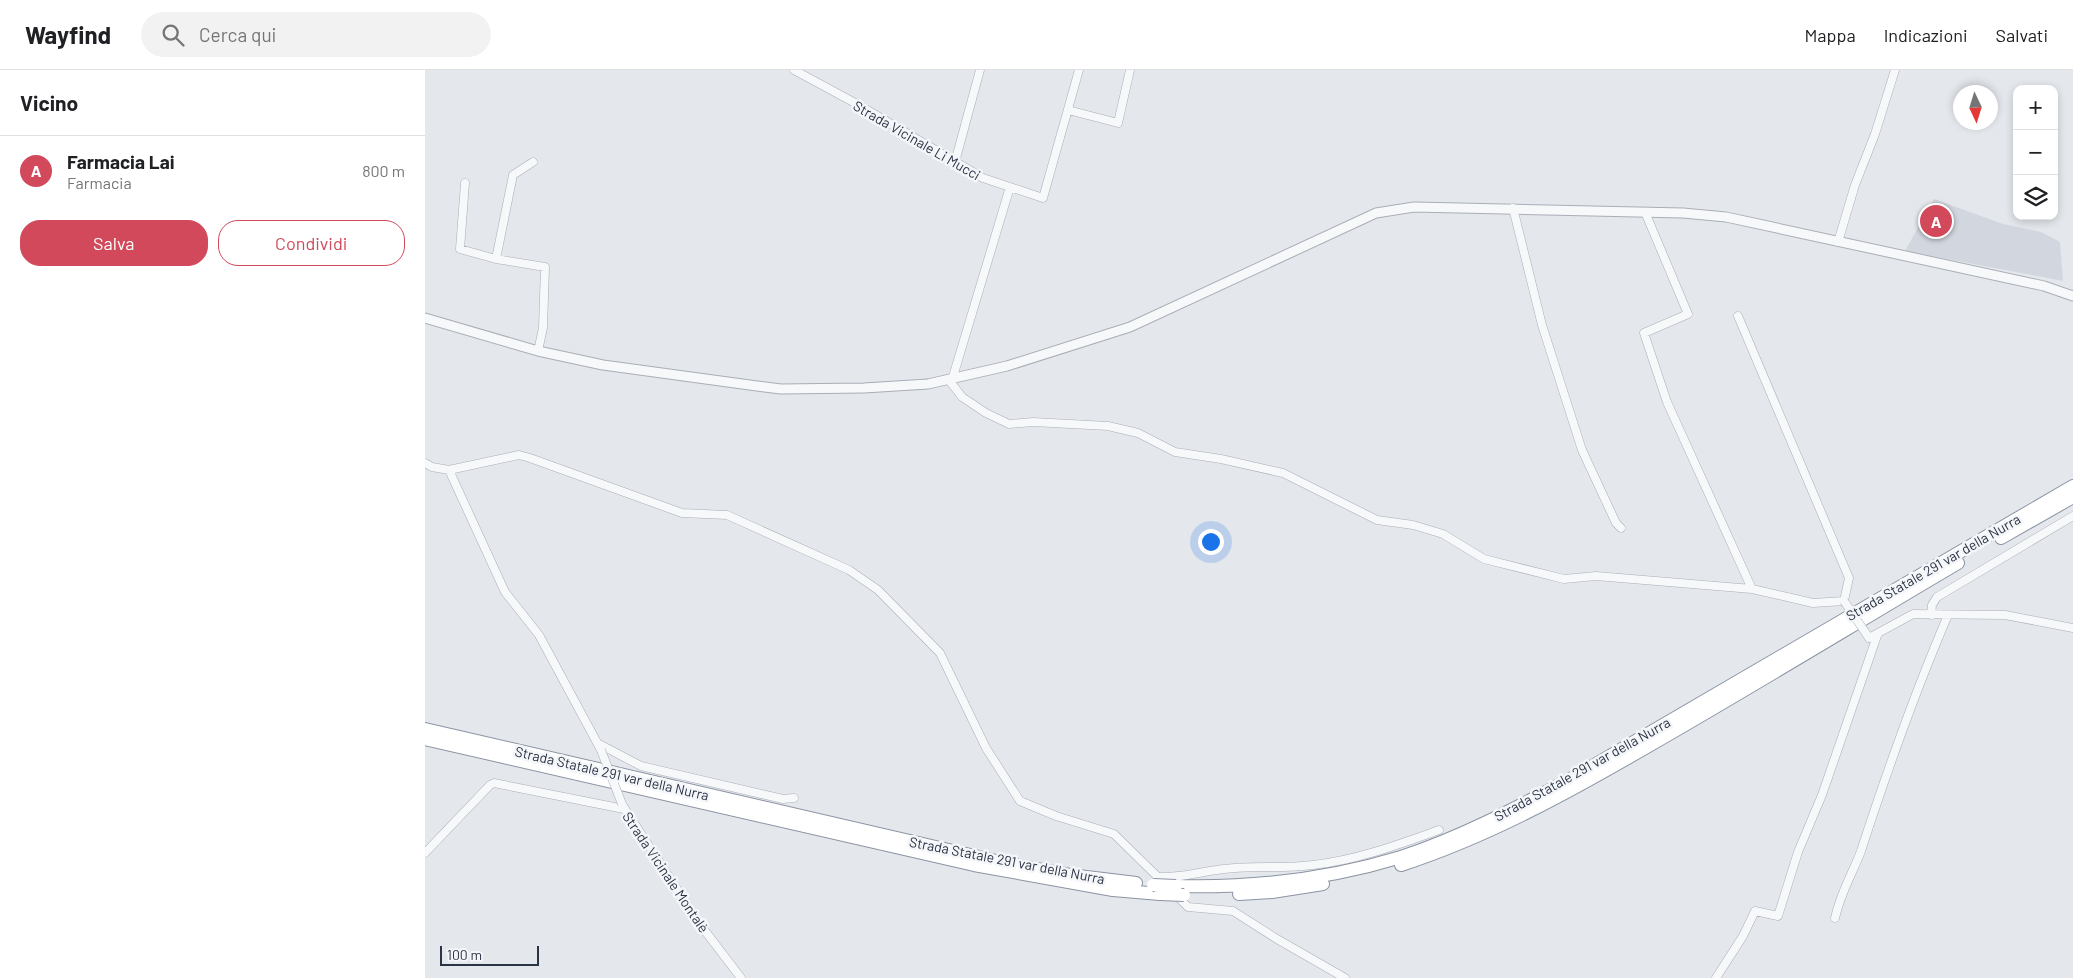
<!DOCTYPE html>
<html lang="it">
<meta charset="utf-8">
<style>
body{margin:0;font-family:Barlow,sans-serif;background:#f2f2f2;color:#202124}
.controls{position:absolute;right:15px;top:15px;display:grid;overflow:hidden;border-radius:10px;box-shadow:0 2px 8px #0003}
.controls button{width:45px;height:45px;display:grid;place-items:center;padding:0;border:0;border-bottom:1px solid #e0e0e0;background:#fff;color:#202124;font:25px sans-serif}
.compass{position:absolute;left:1528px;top:15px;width:45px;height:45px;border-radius:50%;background:#fff;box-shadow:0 2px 8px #0003;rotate:176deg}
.scale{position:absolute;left:15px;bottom:12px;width:99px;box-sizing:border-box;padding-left:5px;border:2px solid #2b3445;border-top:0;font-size:14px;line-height:18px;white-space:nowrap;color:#2b3445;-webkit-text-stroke:4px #f4f6f9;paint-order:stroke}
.you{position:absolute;left:785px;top:471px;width:18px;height:18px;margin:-12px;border:4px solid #fff;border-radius:50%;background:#1a73e8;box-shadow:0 0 0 8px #1a73e833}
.badge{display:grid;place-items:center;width:32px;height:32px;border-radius:50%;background:#d1495b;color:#fff;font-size:16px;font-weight:700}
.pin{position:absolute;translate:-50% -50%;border:2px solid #fff;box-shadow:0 1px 5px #0006}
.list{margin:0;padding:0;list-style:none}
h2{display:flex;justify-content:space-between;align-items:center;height:65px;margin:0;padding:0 20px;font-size:21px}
h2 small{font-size:16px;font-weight:400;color:#757577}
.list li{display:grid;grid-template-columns:32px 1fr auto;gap:15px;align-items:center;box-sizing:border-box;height:70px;padding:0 20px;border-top:1px solid #e0e0e0}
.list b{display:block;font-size:19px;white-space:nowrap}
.list p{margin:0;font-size:16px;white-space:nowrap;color:#757577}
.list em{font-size:16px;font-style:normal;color:#757577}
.actions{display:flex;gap:10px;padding:15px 20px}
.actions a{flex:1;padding:11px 0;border:1px solid #d1495b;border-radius:20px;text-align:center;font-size:18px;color:#d1495b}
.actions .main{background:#d1495b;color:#fff}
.icon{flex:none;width:28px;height:28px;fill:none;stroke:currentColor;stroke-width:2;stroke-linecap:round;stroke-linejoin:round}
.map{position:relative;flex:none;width:1648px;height:908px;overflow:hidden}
header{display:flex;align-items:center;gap:30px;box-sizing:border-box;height:70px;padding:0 25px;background:#fff;border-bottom:1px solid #e0e0e0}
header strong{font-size:24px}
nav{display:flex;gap:28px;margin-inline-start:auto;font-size:18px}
.search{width:350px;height:45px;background:#f2f2f2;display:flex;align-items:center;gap:12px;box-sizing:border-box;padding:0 18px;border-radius:28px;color:#757577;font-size:19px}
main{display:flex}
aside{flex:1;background:#fff}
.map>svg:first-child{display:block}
.built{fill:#d2d6de}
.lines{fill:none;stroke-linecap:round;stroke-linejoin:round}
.minor-casing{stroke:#a9aeb7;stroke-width:9}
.tertiary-casing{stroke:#a9aeb7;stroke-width:11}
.trunk-casing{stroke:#8b94a3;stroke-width:14}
.minor{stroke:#f7f8fa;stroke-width:8}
.tertiary{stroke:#f7f8fa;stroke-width:9}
.trunk{stroke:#fff;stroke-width:12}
.minor-bridge-casing{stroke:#a9aeb7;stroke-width:9;stroke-linecap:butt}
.trunk-bridge-casing{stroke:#8b94a3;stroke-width:14;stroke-linecap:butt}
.minor-bridge{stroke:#f7f8fa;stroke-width:8}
.trunk-bridge{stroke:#fff;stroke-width:12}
.labels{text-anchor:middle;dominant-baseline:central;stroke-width:5;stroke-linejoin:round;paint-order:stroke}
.street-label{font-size:14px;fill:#2b3445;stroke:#f4f6f9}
</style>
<header>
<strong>Wayfind</strong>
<div class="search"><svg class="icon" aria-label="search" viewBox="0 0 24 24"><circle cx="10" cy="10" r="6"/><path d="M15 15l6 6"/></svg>Cerca qui</div>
<nav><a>Mappa</a><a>Indicazioni</a><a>Salvati</a></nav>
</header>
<main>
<aside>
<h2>Vicino<small></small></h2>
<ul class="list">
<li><span class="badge">A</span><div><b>Farmacia Lai</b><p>Farmacia</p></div><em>800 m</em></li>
</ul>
<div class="actions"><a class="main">Salva</a><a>Condividi</a></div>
</aside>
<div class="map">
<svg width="1648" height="908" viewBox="0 0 1648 908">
<rect width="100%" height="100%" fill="#e4e7ec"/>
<!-- built -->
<path class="built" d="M1509 129 1578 154 1616 162 1635 172 1638 211 1480 181Z"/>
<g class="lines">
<defs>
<path id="minor" d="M369 0 432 34 558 108 618 128 654 0
M643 40 693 53 705 0
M530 92 555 0
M40 113 35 179 71 189 120 197 118 258 113 281
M1088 138 1117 255 1157 380 1191 453 1196 458
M1220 142 1263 244 1219 263 1242 332 1327 519
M1413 172 1430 115 1450 64 1470 0
M71 189 88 105 108 92
M524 310 537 327 561 343 584 354 608 352 683 356 713 363 750 382 796 389 858 403 952 450 988 455 1018 464 1059 489 1139 509 1171 506 1327 519 1388 533 1419 531 1424 508 1313 246
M527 310 585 117
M0 393 7 397 24 400 94 385 105 388 257 443 302 445 424 500 453 520 515 583 561 678 595 731 631 746 689 764 741 815
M24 400 80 522 114 565 176 680
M1506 545 1507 535 1512 527 1648 446
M1440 562 1444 568 1488 544 1580 545 1648 558
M174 674 216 696 358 729 369 728
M198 736 274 853 316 908
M0 783 65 715 69 713 199 739
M732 807C757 808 769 803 792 800 824 795 857 799 888 795 932 790 972 775 1014 760
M751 825 763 837 808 841 852 869 920 908
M1410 848C1416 821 1427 805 1436 781 1462 701 1490 622 1523 545
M1291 908 1318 866 1330 841 1353 846 1373 782 1397 725 1453 563"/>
<path id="tertiary" d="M0 248 113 281 178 295 332 316 356 319 439 318 503 314 582 296 705 257 951 143 989 137 1258 143 1301 147 1619 216 1648 226"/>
<path id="trunk" d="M1576 468 1648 427
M0 659 580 793 645 805 711 813
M0 669 549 795 688 820 735 824
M976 795C1065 766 1146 721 1227 674 1330 615 1431 553 1533 493
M751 816C826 818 904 809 976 787 1034 768 1089 739 1142 711L1648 416
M814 824 847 822 898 814"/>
</defs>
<!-- minor casing -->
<use href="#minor" class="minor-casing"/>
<!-- tertiary casing -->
<use href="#tertiary" class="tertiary-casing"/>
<!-- trunk casing -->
<use href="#trunk" class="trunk-casing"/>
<!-- minor -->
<use href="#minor" class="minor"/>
<!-- tertiary -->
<use href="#tertiary" class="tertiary"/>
<!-- trunk -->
<use href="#trunk" class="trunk"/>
<defs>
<path id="minor-bridge" d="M1419 531 1440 562
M176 680 197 734"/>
<path id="trunk-bridge" d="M728 815 751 816
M735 824 759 825"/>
</defs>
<!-- minor-bridge casing -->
<use href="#minor-bridge" class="minor-bridge-casing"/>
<!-- trunk-bridge casing -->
<use href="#trunk-bridge" class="trunk-bridge-casing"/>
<!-- minor-bridge -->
<use href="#minor-bridge" class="minor-bridge"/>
<!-- trunk-bridge -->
<use href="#trunk-bridge" class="trunk-bridge"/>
</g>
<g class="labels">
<!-- street labels -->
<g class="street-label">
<text transform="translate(492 70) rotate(30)">Strada Vicinale Li Mucci</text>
<text transform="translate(1508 497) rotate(-30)">Strada Statale 291 var della Nurra</text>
<text transform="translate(1157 699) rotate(-29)">Strada Statale 291 var della Nurra</text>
<text transform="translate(187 703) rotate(13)">Strada Statale 291 var della Nurra</text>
<text transform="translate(582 790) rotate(11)">Strada Statale 291 var della Nurra</text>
<text transform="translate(241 802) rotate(56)">Strada Vicinale Montalè</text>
</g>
</g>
</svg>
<div class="controls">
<button>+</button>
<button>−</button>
<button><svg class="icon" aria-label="layers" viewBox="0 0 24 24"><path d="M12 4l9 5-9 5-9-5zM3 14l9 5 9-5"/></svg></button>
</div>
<svg class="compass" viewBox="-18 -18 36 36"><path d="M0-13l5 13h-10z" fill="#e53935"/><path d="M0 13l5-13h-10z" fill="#757577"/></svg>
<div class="scale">100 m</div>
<div class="you"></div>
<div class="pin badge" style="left:1511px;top:151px">A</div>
</div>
</main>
